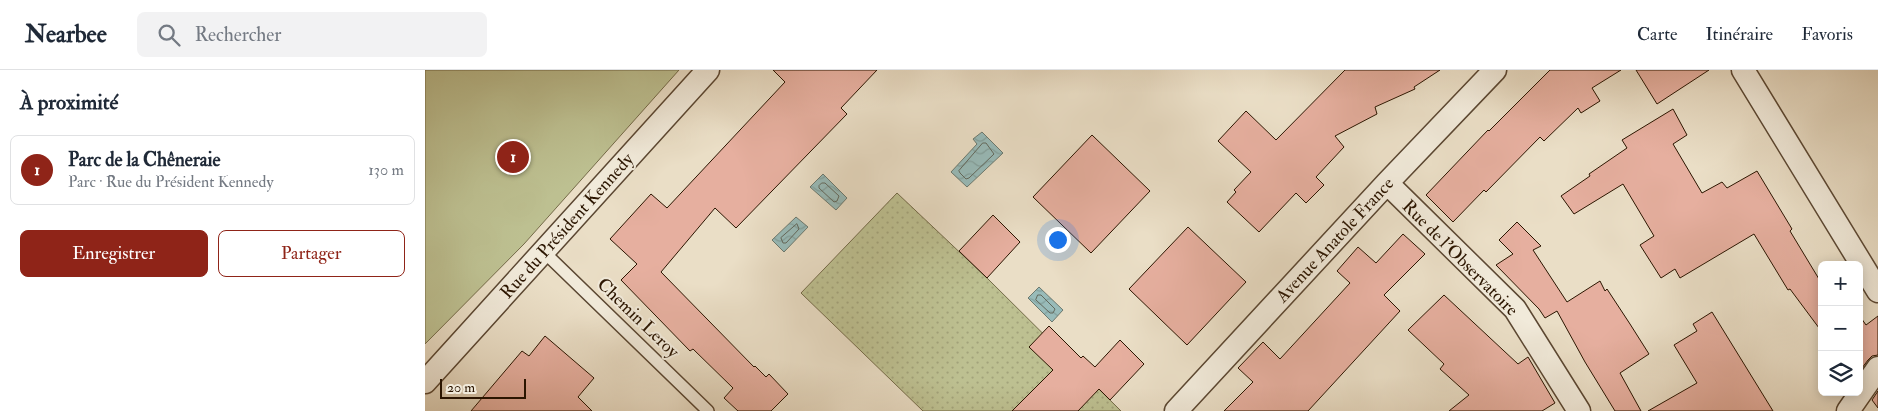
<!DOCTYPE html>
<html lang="fr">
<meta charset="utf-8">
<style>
body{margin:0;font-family:"IM FELL Double Pica",serif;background:#f2f2f3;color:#1f2937}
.controls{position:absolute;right:15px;bottom:15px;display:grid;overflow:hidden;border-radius:8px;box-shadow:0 2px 12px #0003}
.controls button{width:45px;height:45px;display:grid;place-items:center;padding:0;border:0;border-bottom:1px solid #e0e1e3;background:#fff;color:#1f2937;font:25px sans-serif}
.scale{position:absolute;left:15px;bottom:12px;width:86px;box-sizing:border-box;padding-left:5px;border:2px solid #2b1500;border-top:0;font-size:14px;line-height:18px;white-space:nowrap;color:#2b1500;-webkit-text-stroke:4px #f1eada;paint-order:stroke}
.you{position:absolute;left:632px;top:169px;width:18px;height:18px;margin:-12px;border:4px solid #fff;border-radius:50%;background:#1a73e8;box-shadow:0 0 0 8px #1a73e833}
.badge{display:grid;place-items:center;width:32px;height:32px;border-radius:50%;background:#8f2418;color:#fff;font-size:16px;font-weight:700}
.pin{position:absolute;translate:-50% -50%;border:2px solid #fff;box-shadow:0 1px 5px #0006}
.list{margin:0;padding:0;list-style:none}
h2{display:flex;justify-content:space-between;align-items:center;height:65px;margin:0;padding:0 20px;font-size:21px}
h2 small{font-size:16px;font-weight:400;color:#747a83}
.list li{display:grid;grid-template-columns:32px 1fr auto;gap:15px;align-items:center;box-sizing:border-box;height:70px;margin:0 10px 10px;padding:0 10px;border:1px solid #e0e1e3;border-radius:8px}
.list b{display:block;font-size:19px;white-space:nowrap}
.list p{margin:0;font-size:16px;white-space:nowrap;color:#747a83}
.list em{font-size:16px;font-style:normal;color:#747a83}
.actions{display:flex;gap:10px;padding:15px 20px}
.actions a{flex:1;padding:11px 0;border:1px solid #8f2418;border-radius:8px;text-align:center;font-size:18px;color:#8f2418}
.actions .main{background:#8f2418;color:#fff}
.icon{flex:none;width:28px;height:28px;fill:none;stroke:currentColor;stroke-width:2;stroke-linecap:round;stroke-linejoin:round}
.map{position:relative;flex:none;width:1453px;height:341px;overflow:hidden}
header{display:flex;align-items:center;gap:30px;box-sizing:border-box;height:70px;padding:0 25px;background:#fff;border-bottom:1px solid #e0e1e3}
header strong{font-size:24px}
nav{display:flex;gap:28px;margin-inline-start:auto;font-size:18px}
.search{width:350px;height:45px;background:#f2f2f3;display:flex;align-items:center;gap:12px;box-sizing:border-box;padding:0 18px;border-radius:8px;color:#747a83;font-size:19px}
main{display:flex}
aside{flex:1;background:#fff}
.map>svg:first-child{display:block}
.grass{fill:url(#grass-dots);stroke:#746a48}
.park{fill:#bdc091;stroke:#746a48}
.water{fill:url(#water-waves);stroke:#6c796f}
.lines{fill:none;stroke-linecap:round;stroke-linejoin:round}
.shore{stroke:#62685c;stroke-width:1}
.building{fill:#e6af9f;stroke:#2b1500}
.lane-casing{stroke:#5b4732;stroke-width:14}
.street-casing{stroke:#5b4732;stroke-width:25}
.lane{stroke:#f1eada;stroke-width:11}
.street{stroke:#f1eada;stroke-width:22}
.labels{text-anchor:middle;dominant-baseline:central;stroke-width:4;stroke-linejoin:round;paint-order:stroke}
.street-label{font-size:18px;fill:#2b1500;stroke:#f1eada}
</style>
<header>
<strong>Nearbee</strong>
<div class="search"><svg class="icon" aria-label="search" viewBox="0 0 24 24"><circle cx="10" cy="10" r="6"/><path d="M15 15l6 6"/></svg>Rechercher</div>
<nav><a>Carte</a><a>Itinéraire</a><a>Favoris</a></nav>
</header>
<main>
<aside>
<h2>À proximité<small></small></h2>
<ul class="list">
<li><span class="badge">1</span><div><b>Parc de la Chêneraie</b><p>Parc · Rue du Président Kennedy</p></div><em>130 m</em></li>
</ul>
<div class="actions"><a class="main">Enregistrer</a><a>Partager</a></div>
</aside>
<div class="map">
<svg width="1453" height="341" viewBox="0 0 1453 341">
<defs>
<pattern id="grass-dots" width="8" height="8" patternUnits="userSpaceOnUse" patternTransform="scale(1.25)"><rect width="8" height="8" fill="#bdc091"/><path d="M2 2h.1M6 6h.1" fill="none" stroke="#a3a47b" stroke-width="1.8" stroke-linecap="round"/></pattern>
<pattern id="water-waves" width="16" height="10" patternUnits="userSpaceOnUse" patternTransform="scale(1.25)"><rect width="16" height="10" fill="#98bbb9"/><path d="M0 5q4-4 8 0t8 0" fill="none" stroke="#83a09d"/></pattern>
</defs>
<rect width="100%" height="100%" fill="#eadec6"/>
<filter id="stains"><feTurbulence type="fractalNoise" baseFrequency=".004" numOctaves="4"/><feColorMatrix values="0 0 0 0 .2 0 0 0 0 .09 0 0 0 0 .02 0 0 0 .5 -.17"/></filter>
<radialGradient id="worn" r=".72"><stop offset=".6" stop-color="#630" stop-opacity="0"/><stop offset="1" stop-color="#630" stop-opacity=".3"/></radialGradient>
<!-- grass -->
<path class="grass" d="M472 123 563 209 696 341H498L376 223Z"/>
<!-- park -->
<path class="park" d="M0 0H254L99 174 0 274Z"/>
<!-- water -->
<path class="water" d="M557 62 578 83 542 117 526 102 552 74 548 69Z
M398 104 422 128 411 140 385 117Z
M371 147 383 157 359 182 347 170Z
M614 217 638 240 627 252 603 228Z"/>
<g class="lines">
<!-- shore -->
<path class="shore" d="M558 73H561L569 84 544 108 541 109 535 103 534 101Z
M397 113H400L414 126 412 131 409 132 394 118V116Z
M372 154 374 159 361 173H358L356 168Z
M613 225H616L630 239 628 243H625L611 230Z"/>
</g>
<!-- building -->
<path class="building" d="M348 0H452L416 38 422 44 311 158 290 138 236 202 329 297 330 296 341 307 344 304 363 324 346 341H313L299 328 308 318 268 279 265 281 196 210 212 194 185 169 226 124 242 138 360 12Z
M920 0H1015L989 17 990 19 950 37 952 44 910 66 919 77 891 107 899 115 881 133 871 123 834 162 802 132 811 122 809 120 826 102 793 71 821 41 851 70Z
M1125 0H1196L1167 18 1175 31 1156 43 1153 38 1119 71 1115 67 1061 122 1059 120 1028 152 1001 125 1063 60 1064 61Z
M1211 0H1284L1232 34Z
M1248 39 1262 65 1248 74 1277 123 1297 112 1302 118 1332 101 1367 159 1365 161 1397 214V262L1365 219 1363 220 1329 164 1255 208 1250 199 1236 208 1215 175 1229 166 1198 114 1149 144 1136 126 1165 106 1164 104 1202 78 1197 70Z
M667 65 725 121 666 183 608 127Z
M568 145 595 172 562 208 534 181Z
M1092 152 1116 176 1108 180 1142 232 1175 211 1180 221 1182 219 1205 254 1224 284 1195 303 1216 341H1190L1160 292 1132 241 1120 248 1114 239 1071 195 1088 184 1074 170Z
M763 157 821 212 762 275 704 219Z
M978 164 1000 184 959 225 975 241 883 341H799L828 312 813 298 838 272 855 289 925 213 912 201 933 177 951 193Z
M1019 225 1093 294 1103 287 1130 333 1117 341H1024L1044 325 1015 299 1019 294 983 260Z
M1287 242 1348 341H1223L1272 313 1249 275 1272 261 1268 254Z
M1434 245 1441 255 1453 246V285L1447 286 1443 290 1434 302Z
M624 256 656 288 658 286 670 297 695 270 719 294 685 330 674 319 653 341H587L628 300 604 277Z
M120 266 169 308 153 327 167 341H46L97 281 104 286Z
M1453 321V338L1447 330Z"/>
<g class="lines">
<defs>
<path id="lane" d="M118 181 283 341"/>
<path id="street" d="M1318 0 1453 221
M962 113 1090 239 1154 341
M0 312 283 0
M751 341 962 113 1070 0
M1423 341 1453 298"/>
</defs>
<!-- lane casing -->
<use href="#lane" class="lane-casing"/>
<!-- street casing -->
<use href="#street" class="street-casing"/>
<!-- lane -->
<use href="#lane" class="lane"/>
<!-- street -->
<use href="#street" class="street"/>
</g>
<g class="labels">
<!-- street labels -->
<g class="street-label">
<text transform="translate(142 156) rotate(-48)">Rue du Président Kennedy</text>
<text transform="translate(910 170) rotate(-47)">Avenue Anatole France</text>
<text transform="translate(1035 188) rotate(45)">Rue de l'Observatoire</text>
<text transform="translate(213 248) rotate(44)">Chemin Leroy</text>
</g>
</g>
<rect width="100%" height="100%" filter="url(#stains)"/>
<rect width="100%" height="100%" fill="url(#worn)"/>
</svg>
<div class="controls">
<button>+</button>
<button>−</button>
<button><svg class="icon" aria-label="layers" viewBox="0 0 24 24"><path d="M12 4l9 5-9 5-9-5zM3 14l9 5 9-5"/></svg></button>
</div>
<div class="scale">20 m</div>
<div class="you"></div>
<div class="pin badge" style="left:88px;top:87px">1</div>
</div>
</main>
